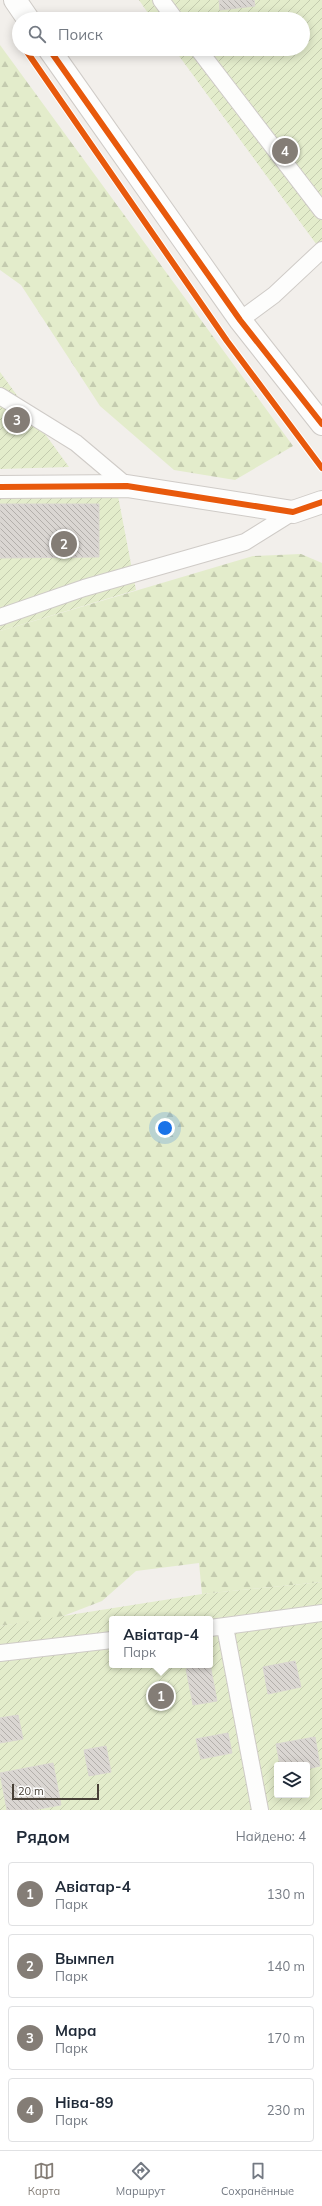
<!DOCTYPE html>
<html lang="ru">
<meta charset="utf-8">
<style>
body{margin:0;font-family:Mulish,sans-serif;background:#f2f2f3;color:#1f2937}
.controls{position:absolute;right:12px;bottom:12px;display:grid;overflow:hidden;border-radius:4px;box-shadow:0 2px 10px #0003}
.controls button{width:36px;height:36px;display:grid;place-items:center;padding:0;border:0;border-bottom:1px solid #e0e1e3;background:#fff;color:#1f2937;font:20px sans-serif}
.scale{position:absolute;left:12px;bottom:10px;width:87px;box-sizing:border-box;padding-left:4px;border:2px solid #484037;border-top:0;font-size:11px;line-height:14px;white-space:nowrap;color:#484037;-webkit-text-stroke:3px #fff;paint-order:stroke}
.you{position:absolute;left:165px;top:1128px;width:14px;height:14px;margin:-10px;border:3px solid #fff;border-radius:50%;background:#1a73e8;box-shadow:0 0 0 6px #1a73e833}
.badge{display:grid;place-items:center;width:26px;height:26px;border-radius:50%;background:#847d76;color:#fff;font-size:13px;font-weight:700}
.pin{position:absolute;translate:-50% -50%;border:2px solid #fff;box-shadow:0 1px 4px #0006}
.popup{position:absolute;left:109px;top:1616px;width:104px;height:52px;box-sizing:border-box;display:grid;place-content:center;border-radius:4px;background:#fff;filter:drop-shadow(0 1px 3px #0005);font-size:13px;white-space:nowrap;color:#747a83}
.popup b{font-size:15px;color:#1f2937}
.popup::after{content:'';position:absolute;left:50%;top:100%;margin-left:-8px;border:8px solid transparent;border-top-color:#fff}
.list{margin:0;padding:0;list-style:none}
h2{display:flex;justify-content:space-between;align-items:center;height:52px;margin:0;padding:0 16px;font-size:17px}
h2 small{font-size:13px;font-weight:400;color:#747a83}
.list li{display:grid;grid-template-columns:26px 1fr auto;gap:12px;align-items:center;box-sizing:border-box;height:64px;margin:0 8px 8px;padding:0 8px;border:1px solid #e0e1e3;border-radius:4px}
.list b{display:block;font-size:15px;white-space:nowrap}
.list p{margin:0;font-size:13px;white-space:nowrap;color:#747a83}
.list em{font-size:13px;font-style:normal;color:#747a83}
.icon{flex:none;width:22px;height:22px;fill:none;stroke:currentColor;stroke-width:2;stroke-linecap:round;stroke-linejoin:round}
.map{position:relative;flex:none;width:322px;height:1810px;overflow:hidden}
.search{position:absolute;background:#fff;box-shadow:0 2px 10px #0003;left:12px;right:12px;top:12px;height:44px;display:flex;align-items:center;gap:10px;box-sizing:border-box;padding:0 14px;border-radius:22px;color:#747a83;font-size:15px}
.sheet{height:340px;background:#fff}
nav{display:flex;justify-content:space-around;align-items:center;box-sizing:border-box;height:56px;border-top:1px solid #e0e1e3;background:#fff;font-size:11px;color:#747a83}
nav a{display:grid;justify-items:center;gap:2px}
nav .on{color:#847d76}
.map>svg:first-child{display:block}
.forest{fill:url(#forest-firs)}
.garden{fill:url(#garden-furrows);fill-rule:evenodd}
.building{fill:url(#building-back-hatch);stroke:#dad6d1}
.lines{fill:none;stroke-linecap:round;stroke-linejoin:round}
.service-casing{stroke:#cfcbc7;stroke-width:18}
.minor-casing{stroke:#cfcbc7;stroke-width:24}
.tertiary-casing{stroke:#cfcbc7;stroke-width:24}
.path{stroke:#d2cfca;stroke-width:2.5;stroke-dasharray:2 2;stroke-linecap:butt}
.service{stroke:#fdfdfc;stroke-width:16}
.minor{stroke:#fdfdfc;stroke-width:22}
.tertiary{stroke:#fdfdfc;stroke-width:22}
.cycleway-casing{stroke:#fff;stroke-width:8}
.cycleway{stroke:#e8590c;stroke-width:6}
</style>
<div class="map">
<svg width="322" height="1810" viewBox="0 0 322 1810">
<defs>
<pattern id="forest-firs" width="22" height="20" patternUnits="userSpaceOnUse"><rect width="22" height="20" fill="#e3eccb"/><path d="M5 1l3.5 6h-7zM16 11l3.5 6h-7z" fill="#c4cbaf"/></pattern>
<pattern id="garden-furrows" width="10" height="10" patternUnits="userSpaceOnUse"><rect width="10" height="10" fill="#e3eccb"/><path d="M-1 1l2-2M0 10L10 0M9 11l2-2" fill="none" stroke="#c4cbaf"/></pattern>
<pattern id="building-back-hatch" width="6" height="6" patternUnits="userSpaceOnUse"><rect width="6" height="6" fill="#dad6d2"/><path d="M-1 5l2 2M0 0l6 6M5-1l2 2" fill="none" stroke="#b3afab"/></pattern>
</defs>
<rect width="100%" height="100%" fill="#f2efeb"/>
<!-- forest -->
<path class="forest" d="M0 45 293 446 235 480 174 470 100 406 21 285 0 270Z
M301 554 322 563V1582L202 1594 199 1563 136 1571 102 1601 58 1618 0 1626V631L253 556Z"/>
<!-- garden -->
<path class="garden" d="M139 0H322V252L174 49H303V19H152Z
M0 372 69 467 0 469Z
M118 496 136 590 0 631V498Z
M322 1582V1810H0V1626L202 1594ZM112 1619H210V1665H112ZM277 1765H307V1795H277Z"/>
<!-- building -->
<path class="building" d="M219 0H254L255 6 220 10Z
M0 504H99V557L0 558Z
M295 1661 301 1687 268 1694 263 1667Z
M210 1664 217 1701 193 1705 186 1669Z
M18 1715 23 1739 0 1743V1718Z
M228 1733 232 1753 201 1759 196 1739Z
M315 1737 320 1766 307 1769V1765H280L276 1744Z
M106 1746 111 1772 89 1776 84 1750Z
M53 1763 61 1805 33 1810H7L0 1773Z"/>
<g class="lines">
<defs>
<path id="service" d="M161 0 175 19
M198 49 322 211
M240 320 274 295 322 250
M0 396 76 443 127 486
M0 617 84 588 245 542 293 512
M225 1627 260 1810
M210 1628 322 1613
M0 1653 112 1640"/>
<path id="minor" d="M0 487 127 486 293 512 322 502"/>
<path id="tertiary" d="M15 0 28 19
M49 49 240 320 322 424"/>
</defs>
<!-- service casing -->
<use href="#service" class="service-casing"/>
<!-- minor casing -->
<use href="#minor" class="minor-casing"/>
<!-- tertiary casing -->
<use href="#tertiary" class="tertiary-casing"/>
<!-- path -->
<path class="path" d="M306 446 322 468"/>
<!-- service -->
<use href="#service" class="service"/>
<!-- minor -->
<use href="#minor" class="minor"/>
<!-- tertiary -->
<use href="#tertiary" class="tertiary"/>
<defs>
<path id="cycleway" d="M25 49 227 341 322 468
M49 49 240 320 322 424
M0 487 127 486 293 512 322 502"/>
</defs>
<!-- cycleway casing -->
<use href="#cycleway" class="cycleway-casing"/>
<!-- cycleway -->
<use href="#cycleway" class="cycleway"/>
</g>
</svg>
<div class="controls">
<button><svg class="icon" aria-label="layers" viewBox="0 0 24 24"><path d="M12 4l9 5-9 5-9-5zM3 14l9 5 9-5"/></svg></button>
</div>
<div class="scale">20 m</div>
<div class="you"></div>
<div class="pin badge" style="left:161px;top:1696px">1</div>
<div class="popup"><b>Авіатар-4</b>Парк</div>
<div class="pin badge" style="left:64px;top:544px">2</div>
<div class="pin badge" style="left:17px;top:420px">3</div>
<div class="pin badge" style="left:285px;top:151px">4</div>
<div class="search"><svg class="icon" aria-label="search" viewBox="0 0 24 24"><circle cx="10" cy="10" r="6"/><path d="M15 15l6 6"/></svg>Поиск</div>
</div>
<section class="sheet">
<h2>Рядом<small>Найдено: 4</small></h2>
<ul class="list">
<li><span class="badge">1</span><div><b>Авіатар-4</b><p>Парк</p></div><em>130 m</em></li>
<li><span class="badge">2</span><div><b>Вымпел</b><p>Парк</p></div><em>140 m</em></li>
<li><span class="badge">3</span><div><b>Мара</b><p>Парк</p></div><em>170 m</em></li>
<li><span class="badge">4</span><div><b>Ніва-89</b><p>Парк</p></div><em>230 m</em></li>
</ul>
</section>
<nav>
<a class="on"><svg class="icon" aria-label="map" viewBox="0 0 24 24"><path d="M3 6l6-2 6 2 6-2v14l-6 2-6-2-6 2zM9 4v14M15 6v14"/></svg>Карта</a>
<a><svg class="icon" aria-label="directions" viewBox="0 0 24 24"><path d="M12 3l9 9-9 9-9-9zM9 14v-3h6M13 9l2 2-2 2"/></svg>Маршрут</a>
<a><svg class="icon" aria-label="saved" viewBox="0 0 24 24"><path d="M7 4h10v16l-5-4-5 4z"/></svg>Сохранённые</a>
</nav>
